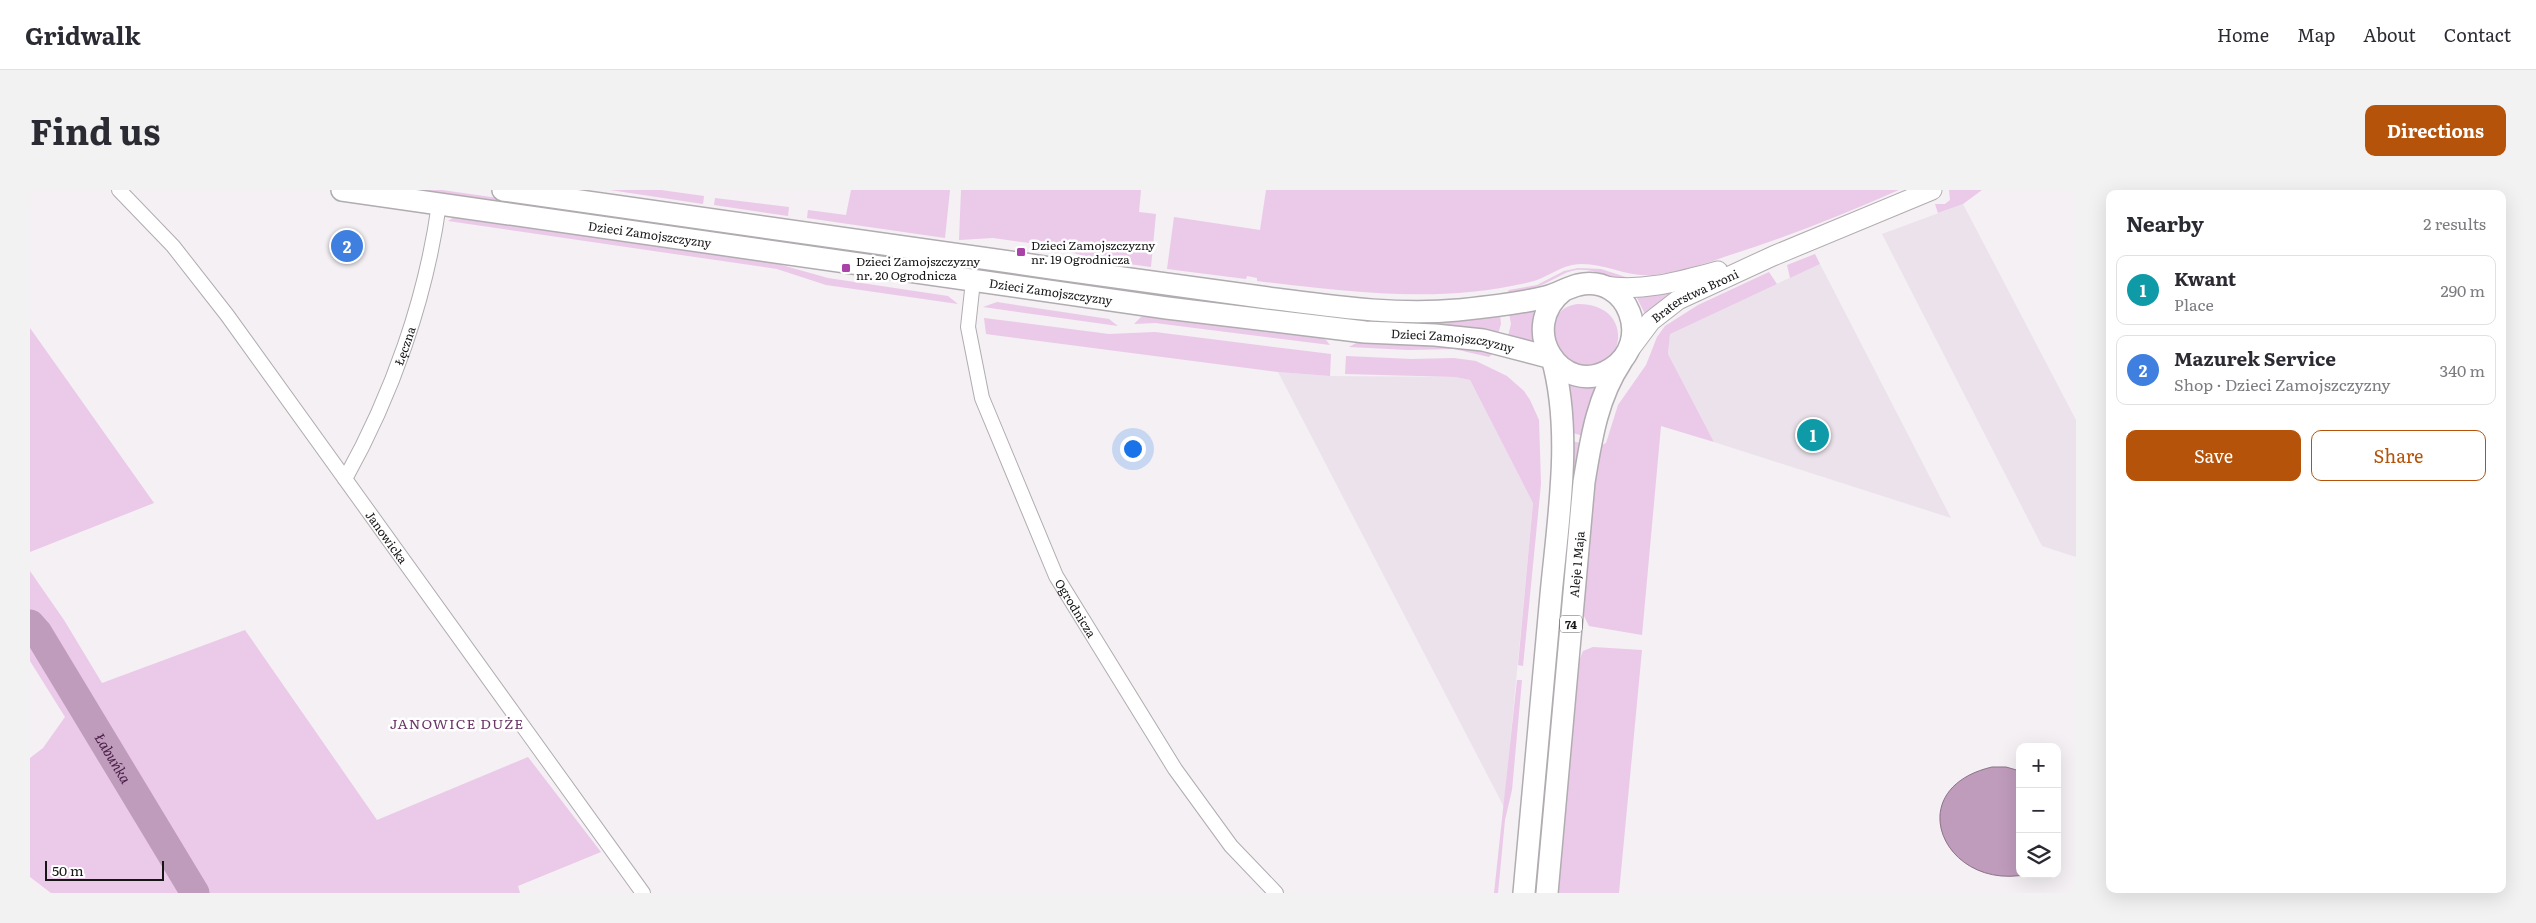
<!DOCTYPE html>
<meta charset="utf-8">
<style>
body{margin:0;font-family:Literata,serif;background:#f2f2f3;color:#2b2b33}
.controls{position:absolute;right:15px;bottom:15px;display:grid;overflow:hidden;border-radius:10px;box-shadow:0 5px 20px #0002}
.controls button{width:45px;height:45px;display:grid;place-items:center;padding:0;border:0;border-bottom:1px solid #e1e1e2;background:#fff;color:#2b2b33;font:25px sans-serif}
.scale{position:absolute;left:15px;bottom:12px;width:119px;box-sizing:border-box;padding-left:5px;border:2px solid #171617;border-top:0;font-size:14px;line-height:18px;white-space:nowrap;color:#171617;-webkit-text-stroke:4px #fff;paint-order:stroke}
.you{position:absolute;left:1102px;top:258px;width:18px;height:18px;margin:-12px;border:4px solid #fff;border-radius:50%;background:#1a73e8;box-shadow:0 0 0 8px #1a73e833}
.badge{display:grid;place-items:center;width:32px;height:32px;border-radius:50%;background:#b45309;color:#fff;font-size:16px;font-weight:700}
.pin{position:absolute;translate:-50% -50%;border:2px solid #fff;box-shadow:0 1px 5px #0006}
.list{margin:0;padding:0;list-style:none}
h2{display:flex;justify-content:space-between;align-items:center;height:65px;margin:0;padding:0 20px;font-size:21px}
h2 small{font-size:16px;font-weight:400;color:#7c7c81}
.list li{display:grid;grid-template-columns:32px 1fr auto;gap:15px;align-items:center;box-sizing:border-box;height:70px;margin:0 10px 10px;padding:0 10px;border:1px solid #e1e1e2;border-radius:10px}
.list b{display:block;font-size:19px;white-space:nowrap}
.list p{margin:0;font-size:16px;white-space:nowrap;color:#7c7c81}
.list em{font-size:16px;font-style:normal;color:#7c7c81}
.actions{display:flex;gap:10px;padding:15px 20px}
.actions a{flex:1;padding:11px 0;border:1px solid #b45309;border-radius:10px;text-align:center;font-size:18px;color:#b45309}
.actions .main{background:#b45309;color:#fff}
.icon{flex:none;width:28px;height:28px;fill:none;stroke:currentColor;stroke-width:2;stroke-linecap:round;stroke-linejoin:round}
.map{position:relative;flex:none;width:2046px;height:703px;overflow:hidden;border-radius:10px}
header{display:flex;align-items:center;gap:30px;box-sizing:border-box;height:70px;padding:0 25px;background:#fff;border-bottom:1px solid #e1e1e2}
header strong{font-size:24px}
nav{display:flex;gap:28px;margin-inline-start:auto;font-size:18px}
.intro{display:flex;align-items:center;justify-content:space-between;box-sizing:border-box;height:120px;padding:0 30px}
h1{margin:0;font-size:35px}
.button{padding:12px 22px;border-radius:10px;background:#b45309;color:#fff;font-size:18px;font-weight:700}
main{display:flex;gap:30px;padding:0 30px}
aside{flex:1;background:#fff;border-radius:10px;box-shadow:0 5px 20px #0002}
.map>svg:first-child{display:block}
.built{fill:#ece2eb}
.green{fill:#ebc9e8}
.water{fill:#bf9bbc;stroke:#8d738a}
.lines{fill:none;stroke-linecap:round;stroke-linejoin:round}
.river{stroke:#bf9bbc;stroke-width:29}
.street-casing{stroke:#b0acb0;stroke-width:16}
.secondary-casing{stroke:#b0acb0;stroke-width:21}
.primary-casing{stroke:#b0acb0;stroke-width:24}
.street{stroke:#fff;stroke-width:14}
.secondary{stroke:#fff;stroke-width:19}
.primary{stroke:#fff;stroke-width:21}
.poi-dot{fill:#aa43a7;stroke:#fff;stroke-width:2}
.labels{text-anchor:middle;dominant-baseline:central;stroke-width:5;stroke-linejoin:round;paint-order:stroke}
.shield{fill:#fff;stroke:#5d5c5d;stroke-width:1}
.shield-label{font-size:11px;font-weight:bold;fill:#171617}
.street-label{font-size:12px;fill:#171617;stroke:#fff}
.poi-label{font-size:12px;fill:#171617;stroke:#fff;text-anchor:start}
.neighbourhood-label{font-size:14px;letter-spacing:1px;fill:#6a3768;stroke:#fff}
.water-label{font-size:14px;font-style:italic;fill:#471b45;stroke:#fff}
</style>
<header>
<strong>Gridwalk</strong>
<nav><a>Home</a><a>Map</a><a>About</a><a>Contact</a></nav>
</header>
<div class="intro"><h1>Find us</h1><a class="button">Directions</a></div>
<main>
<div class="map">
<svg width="2046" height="703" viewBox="0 0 2046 703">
<rect width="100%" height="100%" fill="#f4f0f4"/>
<!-- built -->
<path class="built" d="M1933 14 2046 230V367L2012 356 1852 44Z
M1790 74 1921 328 1684 252 1638 164 1640 143Z
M1248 182 1300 186 1425 187 1440 190 1503 313 1474 617Z"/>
<!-- green -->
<path class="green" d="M370 0H412L948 77 1470 124 1471 134 1468 144 1298 130Z
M580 0H631L674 6 673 14Z
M821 0H920L915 48 777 28 778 20 816 25Z
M931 0H1111L1109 22 1126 24 1121 77 1069 70 1014 55 963 48 929 50Z
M1236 0H1869C1814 24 1760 46 1703 64 1677 73 1651 82 1623 85 1595 88 1570 70 1542 75 1527 78 1515 89 1500 92 1409 114 1318 102 1227 91V88L1217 86 1216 89 1137 79 1144 27 1230 40Z
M1919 0H1952L1933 14 1908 23 1905 14H1915L1920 10Z
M685 8 759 17 758 26 684 15Z
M424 27 741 72 798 88 918 106 928 114 796 95 747 79 418 31Z
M1785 64 1790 74 1760 88 1757 75Z
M1548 78 1571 79 1599 88C1581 90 1566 78 1546 80 1534 82 1525 89 1514 94 1502 99 1490 101 1477 103L1479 100 1507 95 1534 81Z
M1739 82 1747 94 1640 144 1638 164 1684 252 1631 236 1612 445 1559 436 1553 424 1563 299 1570 256 1576 253 1588 215 1616 175 1627 147 1635 136 1668 115Z
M1643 101 1615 124 1607 108V106Z
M967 112 1079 129 1088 136 953 117Z
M1547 114C1605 113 1597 181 1552 177 1546 176 1540 172 1534 170L1521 143C1526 127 1529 117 1547 114Z
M1509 119 1507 154 1478 146 1481 134 1479 123Z
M1126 126 1289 147 1296 150 1300 155 1125 133 1104 134 1111 127Z
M954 128 1079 144 1125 142 1301 164 1300 186 1248 182 956 144Z
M0 138 124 313 0 362Z
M1328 152C1373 153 1419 152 1463 163L1459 167 1424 159 1378 160 1319 157Z
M1316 166 1382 169 1424 168 1446 171 1477 186 1494 201 1500 210 1509 230 1511 294 1493 476 1488 475 1503 313 1440 190 1425 187 1315 184Z
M1533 189 1566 195 1553 246 1540 242Z
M1540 251 1552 253 1533 421 1531 422 1529 421Z
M0 381 34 430 72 493 215 440 347 630 498 567 571 662 488 696 490 703H21L0 687V568L13 558 35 527 0 471Z
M1563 457 1612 460 1589 703H1527L1548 474 1553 461Z
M1527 469 1529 470 1509 703H1503L1524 470Z
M1487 490H1492L1482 600 1475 630 1468 703H1464Z"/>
<!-- water -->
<path class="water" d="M1962 577H1976L1990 581V684H1999C1914 703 1868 599 1962 577Z"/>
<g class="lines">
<!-- river -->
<path class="river" id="s1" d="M0 434 8 443 165 703"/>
<defs>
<g id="street">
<path id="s2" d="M89 0 143 56 197 125 613 703"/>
<path id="s3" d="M943 91 938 137 952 208 1026 386 1145 579 1201 656 1246 703"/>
<path id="s4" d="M315 289C362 205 396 109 409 14"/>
</g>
<g id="secondary">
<path d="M1574 96C1614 102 1650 91 1688 81"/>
<path id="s5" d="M1600 159 1621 131 1648 110 1743 66 1902 0"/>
</g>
<g id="primary">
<path id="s6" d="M312 0 1137 118 1335 142 1405 145 1453 150 1522 168C1543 242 1528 329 1521 405 1512 504 1503 604 1494 703"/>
<path d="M473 0C647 25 821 50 994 74 1075 86 1156 97 1238 108 1301 116 1364 126 1428 120 1457 117 1488 114 1516 107 1527 104 1537 98 1548 95 1598 83 1624 152 1581 179 1532 210 1485 138 1534 100"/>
<path id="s7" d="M1517 703 1554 292C1561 250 1567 208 1591 172"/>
</g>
</defs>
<!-- street casing -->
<use href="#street" class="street-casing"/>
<!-- secondary casing -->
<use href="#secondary" class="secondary-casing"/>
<!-- primary casing -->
<use href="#primary" class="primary-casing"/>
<!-- street -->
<use href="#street" class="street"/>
<!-- secondary -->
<use href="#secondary" class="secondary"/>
<!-- primary -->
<use href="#primary" class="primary"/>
</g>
<!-- markers -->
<g class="poi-dot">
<rect x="986" y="57" width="10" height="10" rx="2.5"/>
<rect x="811" y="73" width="10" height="10" rx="2.5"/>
</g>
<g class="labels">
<!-- shield labels -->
<rect class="shield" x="1530" y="425.5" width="22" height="17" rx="4"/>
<g class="shield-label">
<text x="1541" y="434">74</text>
</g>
<!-- street labels -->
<g class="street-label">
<text stroke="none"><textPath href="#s6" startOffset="311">Dzieci Zamojszczyzny</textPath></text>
<text stroke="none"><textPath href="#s6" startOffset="716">Dzieci Zamojszczyzny</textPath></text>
<text stroke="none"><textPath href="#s5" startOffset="86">Braterstwa Broni</textPath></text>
<text stroke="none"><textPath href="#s6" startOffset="1121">Dzieci Zamojszczyzny</textPath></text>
<text stroke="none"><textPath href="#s4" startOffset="146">Łęczna</textPath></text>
<text stroke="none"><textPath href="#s2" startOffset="439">Janowicka</textPath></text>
<text stroke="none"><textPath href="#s7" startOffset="330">Aleje 1 Maja</textPath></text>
<text stroke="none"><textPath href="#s3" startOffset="349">Ogrodnicza</textPath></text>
</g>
<!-- poi labels -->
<g class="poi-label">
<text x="1001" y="55">Dzieci Zamojszczyzny<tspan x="1001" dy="14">nr. 19 Ogrodnicza</tspan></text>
<text x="826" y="71">Dzieci Zamojszczyzny<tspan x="826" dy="14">nr. 20 Ogrodnicza</tspan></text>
</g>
<!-- neighbourhood labels -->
<g class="neighbourhood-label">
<text x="427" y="533">JANOWICE DUŻE</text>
</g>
<!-- water labels -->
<g class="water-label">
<text stroke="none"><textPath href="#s1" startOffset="158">Łabuńka</textPath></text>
</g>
</g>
</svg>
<div class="controls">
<button>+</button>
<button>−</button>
<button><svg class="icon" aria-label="layers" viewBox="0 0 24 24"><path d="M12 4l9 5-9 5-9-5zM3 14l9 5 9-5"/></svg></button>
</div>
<div class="scale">50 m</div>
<div class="you"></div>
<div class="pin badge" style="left:1783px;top:245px;background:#0f9aa8">1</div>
<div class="pin badge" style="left:317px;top:56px;background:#3f7fe0">2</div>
</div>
<aside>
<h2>Nearby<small>2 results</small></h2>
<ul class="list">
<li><span class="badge" style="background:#0f9aa8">1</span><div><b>Kwant</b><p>Place</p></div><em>290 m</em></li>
<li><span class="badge" style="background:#3f7fe0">2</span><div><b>Mazurek Service</b><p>Shop · Dzieci Zamojszczyzny</p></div><em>340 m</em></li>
</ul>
<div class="actions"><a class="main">Save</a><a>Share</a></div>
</aside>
</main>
